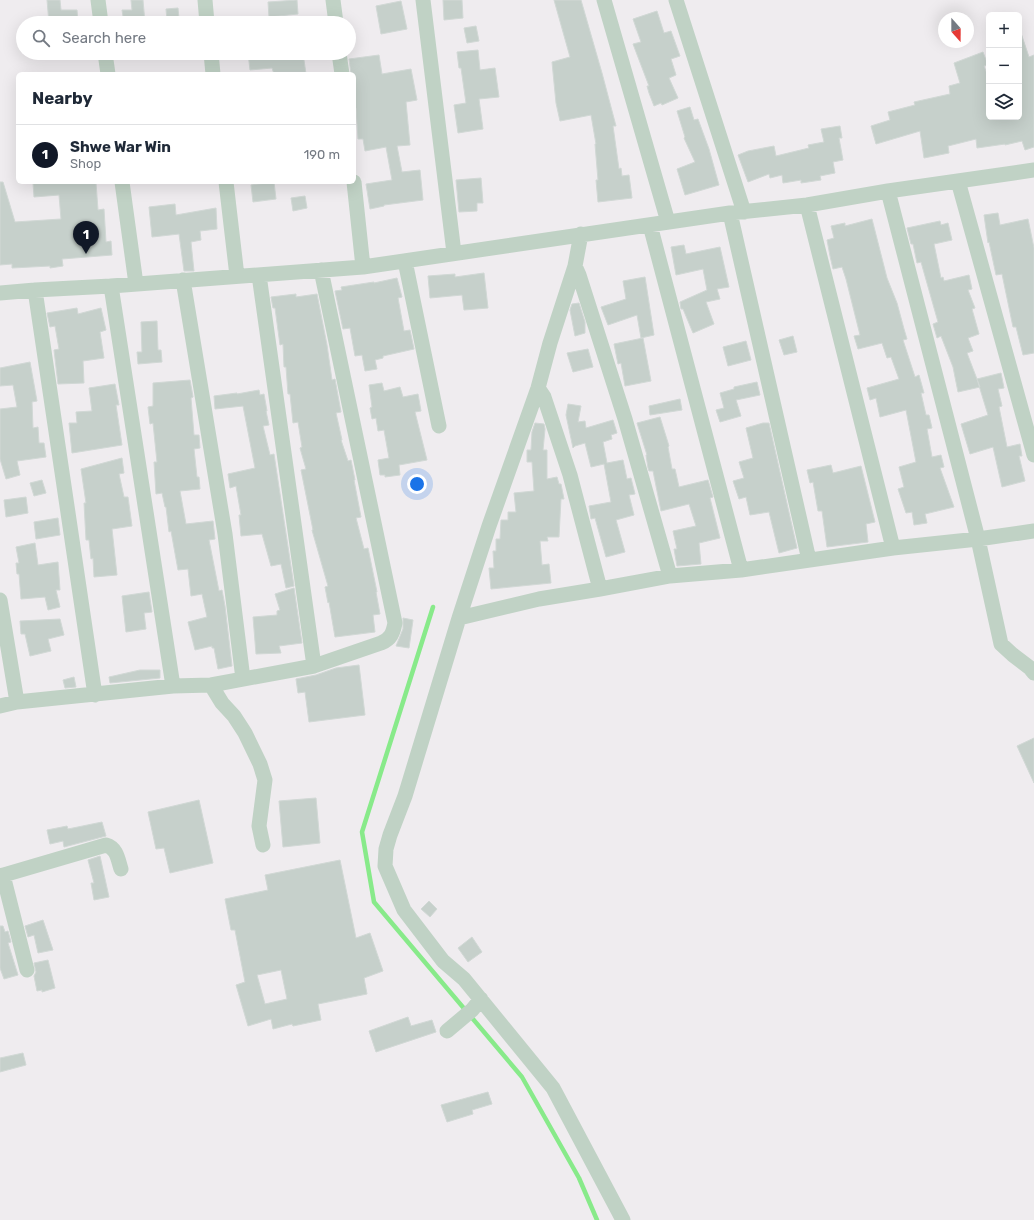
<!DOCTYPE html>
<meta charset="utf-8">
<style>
body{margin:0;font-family:Rubik,sans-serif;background:#f6f6f7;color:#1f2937}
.controls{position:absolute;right:12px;top:12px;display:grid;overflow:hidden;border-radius:6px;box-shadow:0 4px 16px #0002}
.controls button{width:36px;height:36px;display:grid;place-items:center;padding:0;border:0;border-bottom:1px solid #e0e1e3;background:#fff;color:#1f2937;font:20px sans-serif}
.compass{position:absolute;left:938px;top:12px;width:36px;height:36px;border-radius:50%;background:#fff;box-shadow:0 4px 16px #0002;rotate:159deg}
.you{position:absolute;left:417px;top:484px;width:14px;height:14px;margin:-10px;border:3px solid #fff;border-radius:50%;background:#1a73e8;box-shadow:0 0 0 6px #1a73e833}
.badge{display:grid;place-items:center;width:26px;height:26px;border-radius:50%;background:#111827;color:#fff;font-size:13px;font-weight:700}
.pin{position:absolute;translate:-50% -33px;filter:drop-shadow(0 1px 2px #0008)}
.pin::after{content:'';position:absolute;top:21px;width:14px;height:12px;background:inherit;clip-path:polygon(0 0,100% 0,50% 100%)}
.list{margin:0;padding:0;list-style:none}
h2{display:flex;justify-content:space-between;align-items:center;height:52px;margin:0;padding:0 16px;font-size:17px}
h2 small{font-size:13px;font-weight:400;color:#747a83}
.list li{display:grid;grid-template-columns:26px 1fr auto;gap:12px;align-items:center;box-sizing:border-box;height:60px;padding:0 16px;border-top:1px solid #e0e1e3}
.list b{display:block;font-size:15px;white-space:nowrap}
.list p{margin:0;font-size:13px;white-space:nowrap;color:#747a83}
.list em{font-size:13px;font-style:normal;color:#747a83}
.icon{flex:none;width:22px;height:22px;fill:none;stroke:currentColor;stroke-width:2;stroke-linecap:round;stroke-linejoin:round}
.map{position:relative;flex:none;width:1034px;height:1220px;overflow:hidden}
.search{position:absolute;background:#fff;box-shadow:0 4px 16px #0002;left:16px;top:16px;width:340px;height:44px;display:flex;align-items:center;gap:10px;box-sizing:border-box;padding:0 14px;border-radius:22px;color:#747a83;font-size:15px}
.panel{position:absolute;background:#fff;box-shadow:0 4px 16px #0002;left:16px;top:72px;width:340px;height:112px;border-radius:6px}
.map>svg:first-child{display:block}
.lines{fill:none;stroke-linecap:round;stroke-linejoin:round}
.stream{stroke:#88ea8a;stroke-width:4.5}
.building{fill:#c6d0cb;stroke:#d1d8d5;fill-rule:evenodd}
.minor{stroke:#c0d2c5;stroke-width:15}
</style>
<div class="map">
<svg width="1034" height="1220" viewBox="0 0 1034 1220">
<rect width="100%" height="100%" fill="#efecef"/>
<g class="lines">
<!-- stream -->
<path class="stream" d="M433 607 362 832 374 902 522 1077 579 1178 597 1220"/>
</g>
<!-- building -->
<path class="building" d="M47 0H60L61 10H77L78 23H49Z
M131 0H143L145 23H124L122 10H132Z
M297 0 298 14 269 17 268 2Z
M443 0H462L463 18 444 20Z
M554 0H581L602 73 616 126H613L619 169 621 168 622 176 629 175 632 198 598 202 596 180H598L595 144H596L591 115 560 121 556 103 552 62 570 57Z
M401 1 407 29 381 34 376 6Z
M178 8 179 19 167 20 166 9Z
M657 11 664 33 671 31 680 56 671 59 676 75 669 78 678 98 662 105 661 103 654 106 649 93 647 86H649L633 44 641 42 633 19Z
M476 26 479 41 467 43 464 28Z
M1019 33H1021L1029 57 1034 55V147L1025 150 1022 141 1005 145V144L977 148 976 139 948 146 949 153 924 158 920 131 876 144 871 126 890 120 888 112 915 105 914 102 950 94 949 86 960 83 954 63 983 52 988 65 984 66 989 79V117H1019Z
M478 50 480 70 495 68 499 97 479 99 483 129 458 133 454 105 466 103 461 68H459L457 52Z
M248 53H303L306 74H274L272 68 250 70Z
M379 55 382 74 411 69 417 100 406 102 410 145 397 146 402 172 420 170 423 200 384 205V206L370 209 366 184 392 180 386 147 365 151 363 139H358L356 108H354V74H351L349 59Z
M690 107 694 120 698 119 702 130 709 149 719 185 685 195 677 169 695 162 684 138 685 137 677 111Z
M840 126 842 138H839L843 160 833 162 835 173 820 176 821 180 801 183V180L783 183 782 175 770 178 769 174 748 182 738 155 748 151 774 146 776 156 809 148 808 145 824 142 821 129Z
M481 178 483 203H477V211L459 212 456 180Z
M0 182H3L15 222 61 219 59 195 34 197 33 183H96L98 210 104 209 106 242 111 241 112 255 62 259 63 266 50 268V266L12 268V264L0 265Z
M274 182 276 199 253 202 251 185Z
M305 196 307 208 293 211 291 198Z
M175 204 176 215 216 208 217 229 200 231 201 240 191 242 194 271H184L179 234 152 237 149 207Z
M998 213 1000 225 1028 219 1034 248V353L1023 355 1016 327H1013L1002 274 996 275 989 242 988 243 984 215Z
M872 219 887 278 897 303 904 329 907 339 903 340 915 377 919 375 924 393H921L926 415H929L932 428 927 429 932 457 941 455 944 467 940 468 954 507 925 514 927 523 914 525 912 512 906 513 898 489 904 487 899 467 916 462 906 410 880 417 876 398 870 400 867 388 899 379 891 357 887 358 882 343 858 349 854 336 860 335 846 279 842 267 833 269 830 256 827 240 834 238 831 226 845 223V226Z
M940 221 941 225 948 223 952 240 934 244 941 278 943 277 944 281 969 275 972 289 968 290 975 308 972 309 979 334 968 338 973 351 967 353 980 387 958 392 953 367 941 336 937 338 933 324 938 322 921 262 917 263 913 244H911L907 228Z
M684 245 686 254 720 247 729 287 717 289 720 299 706 302 714 324 693 333 683 309H681L680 302 707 290 703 269 676 275 671 247Z
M484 273 488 308 464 310 462 295 430 298 428 276 455 274V277Z
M645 277 654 335 641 338 637 315 608 325 601 307 626 299 623 281Z
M397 278 402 297 398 298 404 331 410 330 414 349 383 356V358L375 360 377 369 365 371 362 355 355 356 350 328 343 329 335 291 342 290 341 287 374 282V283Z
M296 294V297L317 294 327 345 332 380 335 379 341 412 336 413 342 440H341L348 461 351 460 355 480H354L361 517 356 518 364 549 368 548 377 592H376L380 614 373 615 375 632 335 637 329 602 328 603 325 587 328 586 312 530H313L301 470 306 469 300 448 302 447 298 422 293 423 290 394H288L286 367H284L283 344 280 345 275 308H273L271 297Z
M579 303 585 322V333L575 336 570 310 572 304Z
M77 308 78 314 101 308 106 330 100 332 104 358 83 361 84 383 58 384 54 350 59 349 55 326 50 327 47 313Z
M157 321 158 350H161L162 362 138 364 137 352H142L141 322Z
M793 336 797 352 784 355 779 340Z
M643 338 651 381 625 386 621 363 618 364 614 344Z
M746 341 751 360 728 366 723 347Z
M588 349 593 367 573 372 567 353Z
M30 362 37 401 32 402 33 428 38 427 39 443H44L46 457 17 461 20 475 6 479 0 459V409L17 407 13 385 0 386V368Z
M1001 373 1004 388 998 389 1002 406 999 407 1007 447 1020 444 1022 456H1019L1025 481 1002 487 993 447 970 454 961 424 988 415 977 379Z
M190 380 192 391 193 397 191 398 194 435H199L200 448 194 449 197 477H199L200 489 180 491 186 524 213 521 215 539 209 540 219 591 222 590 225 606 232 666 218 669 214 648H212V646L195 650 188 622 207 617 202 594 191 596 188 569 178 570 171 531 169 532 166 507H165L162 493 156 494 154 462H157L153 423 150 424 148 407 153 406V383Z
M757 382 760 395 736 400 741 416 720 422 716 410 724 408 720 393 734 389V387Z
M382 383 384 391 400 387 403 397 418 394 421 411 415 412 427 460 399 465 400 475 385 477V475H380L378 460 389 458 384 430 378 431 376 418 372 419 370 408 372 407 369 385Z
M115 384 119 405H116L122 445 72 453 69 423H77L76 412 92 411 89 388Z
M259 390 260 395 264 394 267 411H266L269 425 263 426 270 455 274 454 294 586 286 588 281 564 271 566 262 534 241 536 239 515H241L236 486 230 488 228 474 255 468 243 406 215 409 214 396 237 393V394Z
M680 399 682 410 650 415 649 406Z
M568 404 581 406 578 422 585 421 586 428 613 420 617 433 611 435 612 439 603 442 607 463 623 460 627 479 631 478 635 494 629 495 634 515 616 520 625 552 606 557 595 518 591 519 589 506 611 502 604 464 591 467 585 443 575 446 573 448 566 415Z
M660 417 669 446 668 447 672 469H675L679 487 708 480 713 497 710 498 720 538 699 543 701 564 677 566 674 549H677L673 531 696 526 689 504 661 511 653 471H649L648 468 646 455H647L637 423Z
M535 423 544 424 545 429 543 450H547V479L557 477 559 484H561L564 499H561L559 537H547L548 541H540L542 565 549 564 551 583 491 589 489 568H494L493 551H496V539H500L501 520H508V512H516L514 493 534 491 532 462H527V450H531L532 432Z
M763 423H769L797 548 779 553 769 512 750 515 746 497 739 499 733 481 744 478 739 462 753 458 746 428Z
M122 458 124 473 119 474 124 497H128L132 526 112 529 117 575 94 577 93 558 91 559 89 540H86L84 503H86L81 469Z
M831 465 833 473 861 466 875 522 866 524 868 542 827 547 822 511H818L813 482 810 483 807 470Z
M42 480 46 493 34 496 30 483Z
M26 497 28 513 6 517 4 500Z
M58 518 60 535 36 539 34 522Z
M35 543 38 565 58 562 60 590H56L60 607 48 610 45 597 21 599 19 574H17L16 563H19L16 547Z
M294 588 302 643 279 646 281 653 256 654 253 617 277 615V611L280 610 275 594Z
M149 592 152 612 144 613 146 629 126 632 122 596Z
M403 618 413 620 409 648 396 646 403 629Z
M60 619 64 635 48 639 51 651 30 656 25 634H21L20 621Z
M359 665 365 715 309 722 305 692 298 693 296 679 316 675 336 668Z
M140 670H160V678L110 683 109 677Z
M74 677 76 687 65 688 63 680Z
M1034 738V783L1017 746Z
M316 798 320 843 283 847 279 801Z
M199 800 213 863 170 873 164 848 156 849 148 812Z
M102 822 106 836 64 847 63 841 50 844 47 830 67 826 68 829Z
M100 856 109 897 94 900 91 883H94L88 860Z
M340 860 356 938 370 933 383 971 364 978 367 994 318 1004 321 1020 293 1026 292 1024 273 1029 271 1019 248 1026 236 985 245 982 235 930H231L225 899 268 890 265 875ZM281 970 287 999 265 1004 257 975Z
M429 901 437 909 430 917 421 909Z
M43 920 53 950 38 953 34 935 28 937 25 926Z
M0 926H3L5 932 8 931 11 942 8 943 18 975 4 979 0 968Z
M472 937 482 952 468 962 458 948Z
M48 960 55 988 42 992V990L37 991 34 976 36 972 34 963Z
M408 1017 411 1026 432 1020 436 1032 376 1052 369 1031Z
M23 1053 26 1065 0 1072V1058Z
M488 1092 492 1104 472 1110 473 1114 447 1122 441 1105Z"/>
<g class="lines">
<!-- minor -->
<path class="minor" d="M98 0 101 23
M205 0 207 23
M333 0 336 23
M423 0 454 253
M604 0 668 222
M676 0 744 212
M105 53 108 74
M211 53 213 74
M339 53 342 74
M958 181 1034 455
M122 182 136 284
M226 182 237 276
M354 182 363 267
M888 191 978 539 1001 644 1013 655 1030 668 1034 673
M807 205 893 548
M730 213 809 560
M650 225 741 570
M581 234 575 266 550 343 538 388 489 526 459 618 405 796 390 835 386 849 385 866 404 910 443 961 464 979 553 1088 623 1220
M405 261 439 426
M575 266 579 275 625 419 670 576
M259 275 314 666
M183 280 225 534 243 679
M111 286 173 686
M35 290 95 695
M0 293 35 290 111 286 363 267 730 213 807 205 888 191 1034 170
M538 388 544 397 570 475 600 589
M0 600 17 702
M459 618 539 599 600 589 670 576 741 570 893 548 978 539 1034 531
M211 685 222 703 234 716 245 733 260 764 265 780 259 826 263 845
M0 706 17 702 173 686 211 685 314 666 381 643C391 639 393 633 395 623L321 270
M3 875 27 970
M0 876 106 845C117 848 118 860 121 869
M447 1031 472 1010 481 999"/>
</g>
</svg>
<div class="controls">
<button>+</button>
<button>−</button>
<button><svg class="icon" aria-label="layers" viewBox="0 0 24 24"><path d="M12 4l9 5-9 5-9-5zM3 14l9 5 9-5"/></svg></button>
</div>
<svg class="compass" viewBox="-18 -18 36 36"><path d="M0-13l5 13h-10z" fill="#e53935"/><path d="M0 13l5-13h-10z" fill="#747a83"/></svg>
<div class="you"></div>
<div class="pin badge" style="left:86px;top:254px">1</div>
<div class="search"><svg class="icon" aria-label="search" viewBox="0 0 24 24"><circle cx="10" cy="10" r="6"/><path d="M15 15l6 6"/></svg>Search here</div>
<section class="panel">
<h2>Nearby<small></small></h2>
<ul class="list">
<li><span class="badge">1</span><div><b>Shwe War Win</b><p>Shop</p></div><em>190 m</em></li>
</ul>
</section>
</div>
